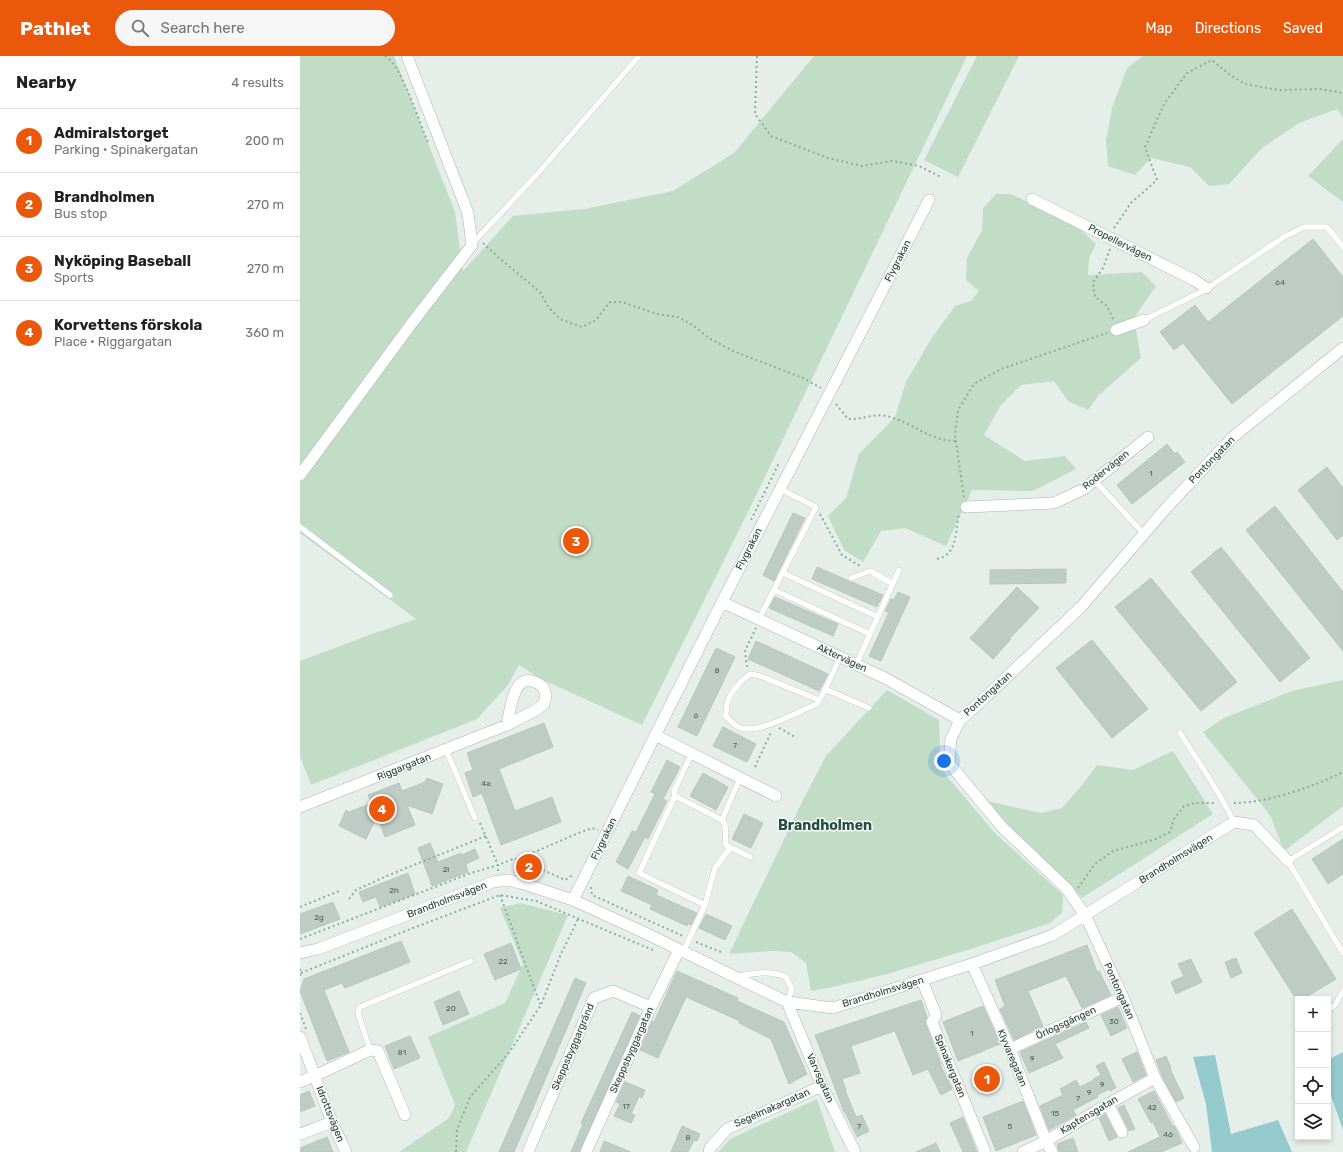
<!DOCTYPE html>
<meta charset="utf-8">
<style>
body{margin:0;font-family:Rubik,sans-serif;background:#f6f6f6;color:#202124}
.controls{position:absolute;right:12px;bottom:12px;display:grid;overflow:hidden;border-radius:0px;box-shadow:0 2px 6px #0003}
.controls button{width:36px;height:36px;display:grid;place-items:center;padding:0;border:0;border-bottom:1px solid #e0e0e0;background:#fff;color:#202124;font:20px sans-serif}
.you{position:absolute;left:644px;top:705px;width:14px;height:14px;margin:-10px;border:3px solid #fff;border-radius:50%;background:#1a73e8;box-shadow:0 0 0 6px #1a73e833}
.badge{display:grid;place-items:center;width:26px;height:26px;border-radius:50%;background:#ea580c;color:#fff;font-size:13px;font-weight:700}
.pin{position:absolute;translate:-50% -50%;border:2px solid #fff;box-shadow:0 1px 4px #0006}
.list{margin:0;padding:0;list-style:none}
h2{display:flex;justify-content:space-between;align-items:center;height:52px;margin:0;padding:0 16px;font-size:17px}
h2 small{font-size:13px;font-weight:400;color:#757577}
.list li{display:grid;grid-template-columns:26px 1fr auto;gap:12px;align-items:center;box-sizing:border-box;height:64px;padding:0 16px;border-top:1px solid #e0e0e0}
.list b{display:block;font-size:15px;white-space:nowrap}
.list p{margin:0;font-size:13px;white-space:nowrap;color:#757577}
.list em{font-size:13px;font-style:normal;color:#757577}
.icon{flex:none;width:22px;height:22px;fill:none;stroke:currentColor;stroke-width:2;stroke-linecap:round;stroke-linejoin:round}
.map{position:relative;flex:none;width:1043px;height:1096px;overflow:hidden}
header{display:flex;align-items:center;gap:24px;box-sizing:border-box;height:56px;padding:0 20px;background:#ea580c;color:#fff}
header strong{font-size:19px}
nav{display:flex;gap:22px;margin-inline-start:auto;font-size:14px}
.search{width:280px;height:36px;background:#f6f6f6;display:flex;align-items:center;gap:10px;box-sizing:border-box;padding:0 14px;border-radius:22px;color:#757577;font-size:15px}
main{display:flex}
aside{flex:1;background:#fff}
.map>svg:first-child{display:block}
.green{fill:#c1ddc6}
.water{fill:#94cace}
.building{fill:#bfccc5;stroke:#b9c7c0}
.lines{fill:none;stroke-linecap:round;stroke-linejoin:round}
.lane-casing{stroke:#a9b6b0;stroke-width:6}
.street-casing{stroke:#a9b6b0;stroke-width:12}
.path{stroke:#89af9f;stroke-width:2;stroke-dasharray:2 3;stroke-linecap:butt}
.lane{stroke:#fff;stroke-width:5.5}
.street{stroke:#fff;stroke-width:11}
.labels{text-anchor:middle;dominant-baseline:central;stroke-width:3;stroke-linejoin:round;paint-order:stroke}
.number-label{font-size:8px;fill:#4c625a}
.street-label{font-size:10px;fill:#263f36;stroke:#f7faf8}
.district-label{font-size:14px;font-weight:bold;fill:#235041;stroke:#f7faf8}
</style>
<header>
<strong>Pathlet</strong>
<div class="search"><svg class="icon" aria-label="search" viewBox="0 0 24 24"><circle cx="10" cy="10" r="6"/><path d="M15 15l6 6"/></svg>Search here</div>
<nav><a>Map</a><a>Directions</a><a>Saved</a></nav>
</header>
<main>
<aside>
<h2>Nearby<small>4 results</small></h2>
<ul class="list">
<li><span class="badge">1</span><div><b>Admiralstorget</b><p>Parking · Spinakergatan</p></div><em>200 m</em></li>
<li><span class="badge">2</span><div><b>Brandholmen</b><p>Bus stop</p></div><em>270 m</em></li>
<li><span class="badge">3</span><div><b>Nyköping Baseball</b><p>Sports</p></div><em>270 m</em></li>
<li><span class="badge">4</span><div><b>Korvettens förskola</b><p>Place · Riggargatan</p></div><em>360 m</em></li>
</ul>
</aside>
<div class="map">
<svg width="1043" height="1096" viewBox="0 0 1043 1096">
<rect width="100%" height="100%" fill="#e6eeea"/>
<!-- green -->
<path class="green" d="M0 0H94L155 156 163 215 213 160 284 153 373 135 434 97 514 0H667L451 450 342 669 241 623 219 609 208 629 177 663 11 729 0 700V605L72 578 116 563 0 477Z
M677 0H719L658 121 624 104Z
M843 0H1043V62L1037 53 999 67 962 92 929 128 909 130 890 111 851 102 835 119 808 110 806 85 812 52 827 12Z
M1043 83V146L1008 120Z
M696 138H711L755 159 781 174 796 188 789 202 788 219 842 216 856 230 834 262 841 302 799 339 788 354 768 345 754 325 721 329 700 350 684 379 725 405 765 400 776 413 733 435 672 434 646 490 605 472 581 475 563 506 544 494 528 460 546 442 559 398 595 361 606 326 631 283 655 250 671 245 679 235 666 224 667 202 682 174 683 152Z
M1043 624V750L984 795 970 759 903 676 924 662 992 635Z
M587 634 639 664 640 700 645 718 695 777 763 839 762 857 750 867 671 893 587 918 533 931 511 935 506 907 491 896 471 895 429 898 502 746 526 700Z
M873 695 913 758 782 842 707 769 687 745 741 757 762 752 782 729 797 709 833 714Z
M220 847 268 859 166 1096H99L149 1062 155 1049 128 981 205 947 223 908 200 852Z
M517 1043 535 1096H418L430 1083Z"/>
<!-- water -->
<path class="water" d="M1043 996V1074L1028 1031V1004Z
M915 999 931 1078 978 1064 992 1096H912L906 1048 893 1001Z"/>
<!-- building -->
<path class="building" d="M1013 183 1043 221V260L932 348 883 287 874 294 860 276 895 249 908 266Z
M867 388 875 398 877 396 885 406 832 448 817 429Z
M1027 411 1043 432V479L1037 484 998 434Z
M975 450 1043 536V595L946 474Z
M493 457 505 462 474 525 463 519Z
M921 491 1010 602 980 626 891 516Z
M517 511 547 524 550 526H552L583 539 577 551 512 523Z
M766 513V527L690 528V514Z
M851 522 937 626 901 655 815 551Z
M717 531 739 552 710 582 711 583 693 603 670 582Z
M598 536 610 541 581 605 569 600 589 556 585 555 591 543 594 544Z
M475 541 538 568 533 580 469 552Z
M792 584 848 653 812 682 756 612Z
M456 585 528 618 519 635 448 603Z
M416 592 435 601 397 680 378 671Z
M244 667 253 691 199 713 215 755 252 741 261 766 201 789 182 737 173 741 165 717 173 714 167 697Z
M423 671 456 688 447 706 413 690Z
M367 704 380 711 363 743 367 745 348 783 345 781 328 813 316 806 332 775 336 776 355 738 351 736Z
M403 717 428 731 416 754 390 740Z
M127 722 143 728 132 758 107 749 115 769 85 781 77 760 66 783 39 770 46 754 49 756 72 747 68 739 99 727 102 735 125 726Z
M444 758 463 767 451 792 432 783Z
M1043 783V818L1028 828 1012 803Z
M130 787 138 806 161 797 162 799 175 793 179 802 166 808 168 816 132 830 118 792Z
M108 817 115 838 80 851 76 841 63 846 59 836Z
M328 820 358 834 356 839 397 857 391 869 388 867 387 870 350 853 352 849 321 835Z
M33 846 40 863 0 878V858Z
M992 853 1036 923 1003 943H998V946L954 877Z
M406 858 432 870 425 884 399 872Z
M101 885 110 906 45 932 42 927 24 934 49 996 27 1005 0 935 4 923Z
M211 887 221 913 195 924 184 898Z
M787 889 797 916 799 915 811 939 782 952 766 920 728 935 743 970 714 984 700 953 705 950 695 924Z
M936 902 942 917 931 922 925 906Z
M891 903 902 926 876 938 871 926 884 920 878 908Z
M377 915 438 942 437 945 484 966 507 1018 489 1028 471 983 439 967 440 965 386 941 358 1002 340 994 352 965 354 966Z
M275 922 286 927 233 1052 214 1096H199Z
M159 935 169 958 143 969 134 946Z
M621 944 627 961 625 965 626 969 641 1008H640L652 1033 641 1039 628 1013 613 1019 595 975 551 990 560 1017 542 1023 546 1034H545L556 1061 562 1059 569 1075 557 1081 545 1056H544L515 979Z
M683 950 700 988 658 1005 643 966Z
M818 951 827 972 811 980 801 959Z
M332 956 340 960 279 1096H271L283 1068 281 1067Z
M786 966 789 972 755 988 763 1002 729 1017 720 996Z
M110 980 120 1002 94 1013 85 990Z
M837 996 846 1019 833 1026 822 1003Z
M866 1000 871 1012 870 1013 884 1042 876 1046 863 1022 856 1004Z
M804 1006 816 1032 810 1035 809 1033 797 1039 798 1041 773 1054 776 1059 749 1074 740 1050 763 1039 760 1033 776 1024 780 1031 794 1024 793 1023 801 1019 796 1010Z
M325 1026 345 1034 342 1042 339 1040 331 1058 335 1059 331 1067 314 1060 320 1048 316 1046Z
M9 1035 15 1050 0 1056V1039Z
M854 1035 873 1071 874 1070 877 1075 882 1087 861 1096H828L860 1081 853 1066 851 1067 838 1043Z
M723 1045 736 1079 696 1095 683 1061Z
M824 1049 835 1073 829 1075 818 1052Z
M805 1058 817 1081 809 1085 799 1062Z
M663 1061 677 1096H663L650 1067Z
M382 1070 400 1078 397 1085 394 1084 388 1096H371Z
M27 1081 33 1096H0V1092Z
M773 1082 778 1096H759L757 1088Z
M304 1085 331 1096H300Z
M636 1087 640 1096H616Z"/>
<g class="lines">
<defs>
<path id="lane" d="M172 188 240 115 339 0
M844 264 903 235 984 181 1004 171H1027L1043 191
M795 425 844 478
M0 471 90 539
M483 517 578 561
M551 522 570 515 593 528
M474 534 570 578
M459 563 516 451 480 433
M556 609 599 514
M527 634 569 652
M519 644 460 620 450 618C440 625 430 637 427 648 426 652 426 657 426 661 430 664 434 669 438 671 456 680 499 655 517 648 526 633 533 617 540 601
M880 677C899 706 919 735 934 766
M146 694 175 762
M375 740 374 735 392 697
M422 764 440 722
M1043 771 988 805 1043 897
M405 849 339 817 375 740 422 764 425 769 426 789 450 801
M383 896 405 849 415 812 430 792
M438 920C456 917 468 914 486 921L492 933 487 946
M1028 954 1035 949 1043 935
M70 994 58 957 60 951 171 905"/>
<path id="street" d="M732 143 894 224 906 232
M816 274 844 264
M0 419 112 267 172 189 168 157 107 0
M666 451 754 447 784 433 848 381
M422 546 585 622 660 664
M355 679 476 740
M0 751 207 669 236 654 244 648 246 639 243 631C241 629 238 627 235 626 213 616 210 656 207 669
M273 844 422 546 629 144
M0 897 18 893 193 826 207 824 221 827 273 844 343 876 487 946 533 952 672 908 753 879 934 766 954 769 988 805
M672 908 710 993 746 1085 752 1096
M622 924 636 959 632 966 685 1096
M487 946 522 1030 555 1096
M0 981 32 1066 46 1096
M710 993 823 941
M0 1026 23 1016 70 994 78 995 105 1059
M808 1048 822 1076
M0 1078 32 1066
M894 1091 855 1022 823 941 785 859 767 833 702 771 649 707 651 683 660 664 676 650 781 551 868 450 933 381 1043 292
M228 1096 294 942 313 935 351 951
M286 1096 351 951 379 894
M409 1096 410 1092 427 1073 522 1030
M723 1096 746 1085 808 1048 855 1022"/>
</defs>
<!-- lane casing -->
<use href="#lane" class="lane-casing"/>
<!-- street casing -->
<use href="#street" class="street-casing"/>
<!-- path -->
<path class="path" d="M85 0C102 9 119 67 128 86
M457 0 455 58 471 80 528 102 562 110 592 105 619 110 641 121
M814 172 831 147 857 124 845 91 864 48 887 17 912 4 930 19 945 28 979 34 1020 33 1043 37
M183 187 198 201 240 236 249 252 260 263 282 271 296 264 310 246H322L357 258 378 261 391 268 409 282 433 295 503 322 521 332
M810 193 803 212 793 226 795 241 807 250 814 265
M536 348 548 363C561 364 574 357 587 360 591 361 595 363 599 364 618 372 634 385 656 385
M664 441 655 379 658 354 674 328 701 313 807 277
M520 458 542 499 560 510
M451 464 478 409 480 408
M637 503C658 499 655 475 659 458
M447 611 445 595 456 572
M479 672 495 681
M455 711 471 676
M934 747C967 747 1013 731 1043 716
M180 767 198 809V815
M219 803 276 778 292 772 298 774
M291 831 292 839 383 880
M778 832 795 808 813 795 856 783 870 776 874 763 884 750 895 747H915
M200 839 240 948
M49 843 56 834 89 819 186 780
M0 851 39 835
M0 883 171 817 198 809 213 803H219L265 824 274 818
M396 886 421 896
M0 913 1 917 0 920
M1 917 113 872 200 839 236 845 353 894
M0 957 6 973
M156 1096 157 1074 170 1041 208 998 241 949 261 898 278 863"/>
<!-- lane -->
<use href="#lane" class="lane"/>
<!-- street -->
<use href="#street" class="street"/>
</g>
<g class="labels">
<!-- number labels -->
<g class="number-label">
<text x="980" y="226">64</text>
<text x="851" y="417">1</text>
<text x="417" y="614">8</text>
<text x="396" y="659">6</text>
<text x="435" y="689">7</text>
<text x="186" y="727">4a</text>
<text x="146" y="813">2i</text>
<text x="94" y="834">2h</text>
<text x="19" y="861">2g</text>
<text x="203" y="905">22</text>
<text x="151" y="952">20</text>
<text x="814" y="965">30</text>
<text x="672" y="977">1</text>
<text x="102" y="996">81</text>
<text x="732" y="1002">9</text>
<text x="802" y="1028">9</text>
<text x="789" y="1036">9</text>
<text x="778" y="1042">7</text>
<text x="326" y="1050">17</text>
<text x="852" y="1051">42</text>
<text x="755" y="1057">15</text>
<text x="559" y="1070">7</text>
<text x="710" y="1070">5</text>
<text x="868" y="1078">46</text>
<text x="388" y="1081">8</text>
</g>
<!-- street labels -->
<g class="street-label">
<text transform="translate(820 187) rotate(27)">Propellervägen</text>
<text transform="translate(598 205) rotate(-63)">Flygrakan</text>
<text transform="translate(912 404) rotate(-46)">Pontongatan</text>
<text transform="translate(806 414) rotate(-39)">Rodervägen</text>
<text transform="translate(449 493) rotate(-63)">Flygrakan</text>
<text transform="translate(542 602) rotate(25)">Aktervägen</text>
<text transform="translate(688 638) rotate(-42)">Pontongatan</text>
<text transform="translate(104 711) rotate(-22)">Riggargatan</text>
<text transform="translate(304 783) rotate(-64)">Flygrakan</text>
<text transform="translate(876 803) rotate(-32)">Brandholmsvägen</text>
<text transform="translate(147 844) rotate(-21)">Brandholmsvägen</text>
<text transform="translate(819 935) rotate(66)">Pontongatan</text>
<text transform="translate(583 936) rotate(-17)">Brandholmsvägen</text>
<text transform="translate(766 967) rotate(-25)">Örlogsgängen</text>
<text transform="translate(273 991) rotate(-67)">Skeppsbyggargränd</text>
<text transform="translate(332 994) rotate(-66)">Skeppsbyggargatan</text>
<text transform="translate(712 1002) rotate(67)">Klyvaregatan</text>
<text transform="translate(650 1010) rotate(68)">Spinakergatan</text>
<text transform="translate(520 1022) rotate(66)">Varvsgatan</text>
<text transform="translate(472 1052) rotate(-24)">Segelmakargatan</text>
<text transform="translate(30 1058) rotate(68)">Idrottsvägen</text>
<text transform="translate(789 1059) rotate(-31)">Kaptensgatan</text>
</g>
<!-- district labels -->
<g class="district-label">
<text x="525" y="769">Brandholmen</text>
</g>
</g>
</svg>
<div class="controls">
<button>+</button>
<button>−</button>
<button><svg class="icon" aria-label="locate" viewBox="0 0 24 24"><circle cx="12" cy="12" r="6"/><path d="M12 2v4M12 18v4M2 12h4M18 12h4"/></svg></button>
<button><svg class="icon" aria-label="layers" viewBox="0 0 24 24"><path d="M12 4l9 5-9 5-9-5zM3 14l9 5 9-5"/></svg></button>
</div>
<div class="you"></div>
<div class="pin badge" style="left:687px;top:1023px">1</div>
<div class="pin badge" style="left:229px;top:811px">2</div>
<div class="pin badge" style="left:276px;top:485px">3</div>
<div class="pin badge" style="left:82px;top:753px">4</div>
</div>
</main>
